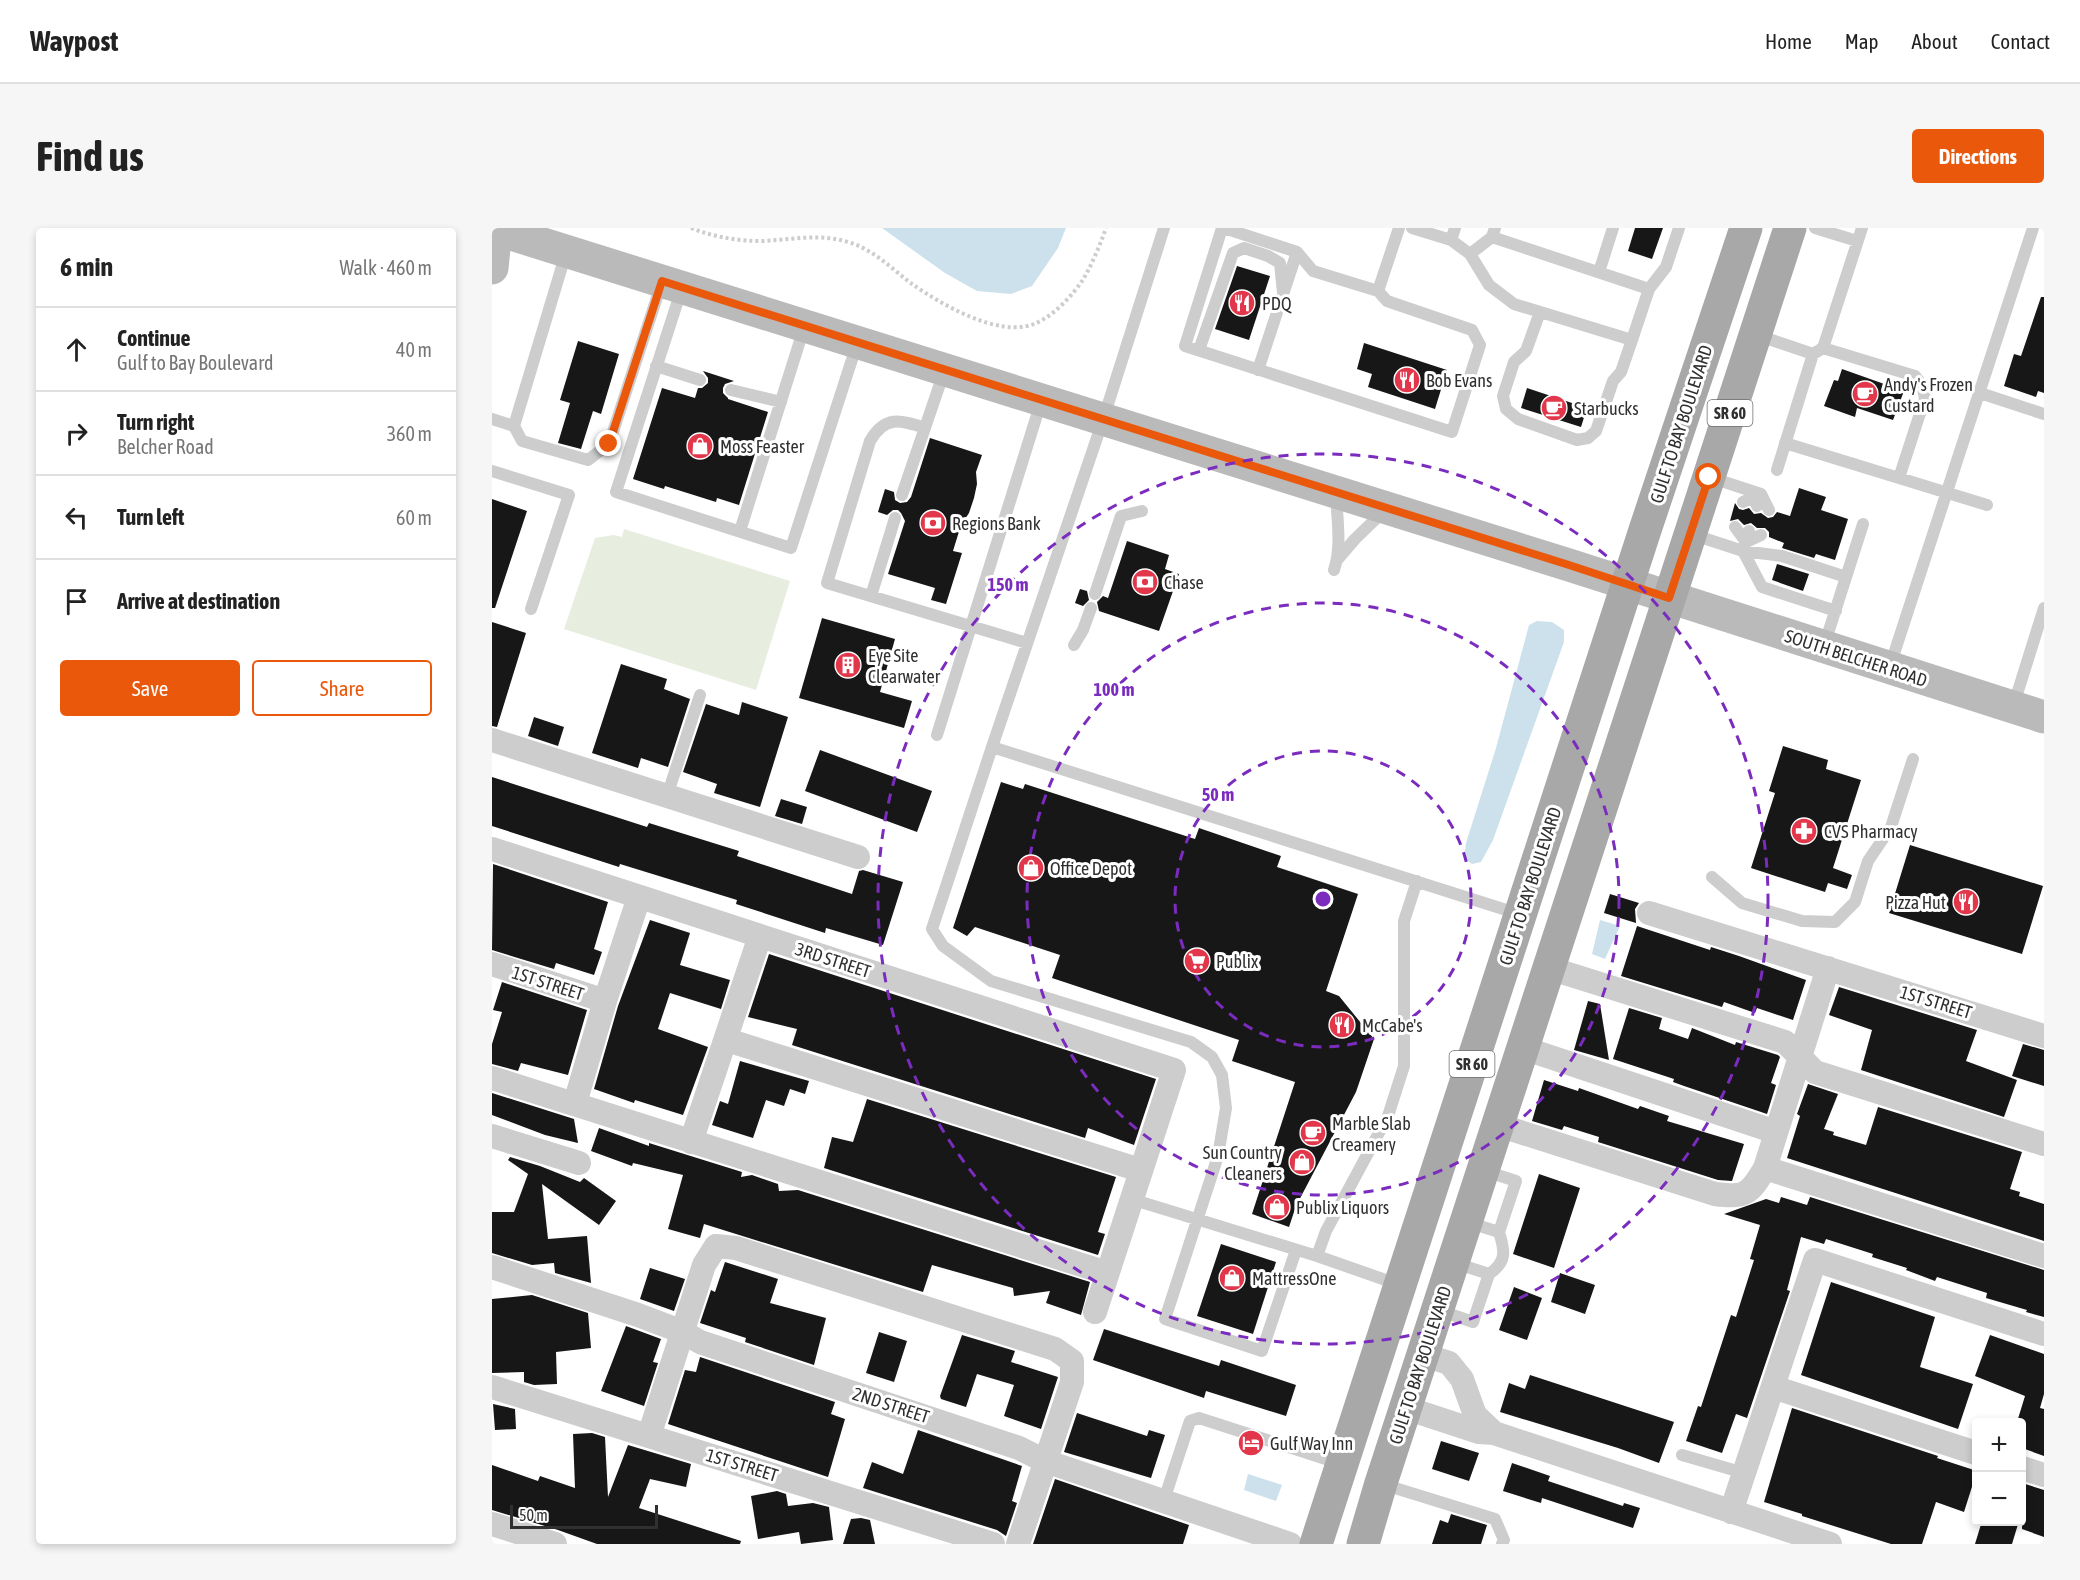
<!DOCTYPE html>
<meta charset="utf-8">
<style>
body{margin:0;font-family:"Asap Condensed",sans-serif;background:#f6f6f6;color:#222}
.controls{position:absolute;right:18px;bottom:18px;display:grid;overflow:hidden;border-radius:6px;box-shadow:0 3px 9px #0003}
.controls button{width:54px;height:54px;display:grid;place-items:center;padding:0;border:0;border-bottom:2px solid #e0e0e0;background:#fff;color:#222;font:30px sans-serif}
.scale{position:absolute;left:18px;bottom:15px;width:148px;box-sizing:border-box;padding-left:6px;border:3px solid #303030;border-top:0;font-size:16px;line-height:21px;white-space:nowrap;color:#303030;-webkit-text-stroke:4px #fff;paint-order:stroke}
.stop{position:absolute;width:18px;height:18px;margin:-14px;border:4px solid #ea580c;border-radius:50%;background:#fff}
.stop.end{background:#ea580c;border-color:#fff;box-shadow:0 2px 6px #0008}
.list{margin:0;padding:0;list-style:none}
h2{display:flex;justify-content:space-between;align-items:center;height:78px;margin:0;padding:0 24px;font-size:26px}
h2 small{font-size:20px;font-weight:400;color:#767676}
.list li{display:grid;grid-template-columns:39px 1fr auto;gap:18px;align-items:center;box-sizing:border-box;height:84px;padding:0 24px;border-top:2px solid #e0e0e0}
.list b{display:block;font-size:22px;white-space:nowrap}
.list p{margin:0;font-size:20px;white-space:nowrap;color:#767676}
.list em{font-size:20px;font-style:normal;color:#767676}
.actions{display:flex;gap:12px;padding:18px 24px}
.actions a{flex:1;padding:14px 0;border:2px solid #ea580c;border-radius:6px;text-align:center;font-size:21px;color:#ea580c}
.actions .main{background:#ea580c;color:#fff}
.icon{flex:none;width:33px;height:33px;fill:none;stroke:currentColor;stroke-width:2;stroke-linecap:round;stroke-linejoin:round}
.map{position:relative;flex:none;width:1552px;height:1316px;overflow:hidden;border-radius:6px}
header{display:flex;align-items:center;gap:36px;box-sizing:border-box;height:84px;padding:0 30px;background:#fff;border-bottom:2px solid #e0e0e0}
header strong{font-size:28px}
nav{display:flex;gap:33px;margin-inline-start:auto;font-size:21px}
.intro{display:flex;align-items:center;justify-content:space-between;box-sizing:border-box;height:144px;padding:0 36px}
h1{margin:0;font-size:42px}
.button{padding:15px 27px;border-radius:6px;background:#ea580c;color:#fff;font-size:21px;font-weight:700}
main{display:flex;gap:36px;padding:0 36px}
aside{flex:1;background:#fff;border-radius:6px;box-shadow:0 3px 9px #0003}
.map>svg:first-child{display:block}
.green{fill:#e7eddf}
.water{fill:#cce1ec}
.building{fill:#171717}
.lines{fill:none;stroke-linecap:round;stroke-linejoin:round}
.path{stroke:#cdcdcd;stroke-width:4;stroke-dasharray:3 3;stroke-linecap:butt}
.lane{stroke:#cdcdcd;stroke-width:12}
.street{stroke:#cdcdcd;stroke-width:24}
.secondary{stroke:#bababa;stroke-width:33}
.primary{stroke:#a8a8a8;stroke-width:33}
.route{stroke:#ea580c;stroke-width:8}
.ring{fill:none;stroke:#7b2cbf;stroke-width:3;stroke-dasharray:10 8}
.labels{text-anchor:middle;dominant-baseline:central;stroke-width:6;stroke-linejoin:round;paint-order:stroke}
.shield{fill:#fff;stroke:#6e6e6e;stroke-width:1.5}
.shield-label{font-size:16px;font-weight:bold;fill:#303030}
.poi-label{font-size:18px;fill:#303030;stroke:#fff;text-anchor:start}
.street-label{font-size:18px;fill:#303030;stroke:#fff}
.centre{fill:#7b2cbf;stroke:#fff;stroke-width:3}
.ring-label{font-size:18px;text-anchor:middle;font-weight:bold;fill:#7b2cbf;stroke:#fff;stroke-width:6;stroke-linejoin:round;paint-order:stroke}
</style>
<header>
<strong>Waypost</strong>
<nav><a>Home</a><a>Map</a><a>About</a><a>Contact</a></nav>
</header>
<div class="intro"><h1>Find us</h1><a class="button">Directions</a></div>
<main>
<aside>
<h2>6 min<small>Walk · 460 m</small></h2>
<ul class="list">
<li><svg class="icon" aria-label="ahead" viewBox="0 0 24 24"><path d="M12 20V5M6 11l6-6 6 6"/></svg><div><b>Continue</b><p>Gulf to Bay Boulevard</p></div><em>40 m</em></li>
<li><svg class="icon" aria-label="right" viewBox="0 0 24 24"><path d="M7 20v-9h11M14 6l5 5-5 5"/></svg><div><b>Turn right</b><p>Belcher Road</p></div><em>360 m</em></li>
<li><svg class="icon" aria-label="left" viewBox="0 0 24 24"><path d="M17 20v-9H6M10 6l-5 5 5 5"/></svg><div><b>Turn left</b></div><em>60 m</em></li>
<li><svg class="icon" aria-label="arrive" viewBox="0 0 24 24"><path d="M6 21V4h12l-3 4 3 4H6"/></svg><div><b>Arrive at destination</b></div></li>
</ul>
<div class="actions"><a class="main">Save</a><a>Share</a></div>
</aside>
<div class="map">
<svg width="1552" height="1316" viewBox="0 0 1552 1316">
<rect width="100%" height="100%" fill="#fff"/>
<!-- green -->
<path class="green" d="M132 301 298 353 264 462 72 401 103 310 122 307 130 309Z"/>
<!-- water -->
<path class="water" d="M390 0H574L566 20 540 58 519 66 485 63 453 45Z
M1045 393 1060 394 1072 402V414L1001 612 989 634 980 636 972 630 974 615 1004 520 1037 397Z
M1108 692 1128 698 1113 731 1100 726Z
M756 1246 790 1257 784 1273 752 1262Z"/>
<!-- building -->
<path class="building" d="M1143 0H1171L1160 31 1136 23Z
M745 38 778 48 757 112 723 101Z
M1549 69H1552V165L1546 163 1544 169 1512 158 1522 126 1529 128Z
M86 113 127 126 109 186 101 183 89 221 66 215 78 175 68 172Z
M872 115 955 142 943 181 876 159 880 146 865 141Z
M1350 141 1412 163 1401 192 1365 180 1363 189 1332 178 1342 152 1346 153Z
M211 143 242 153 233 156 231 160V165L236 170V171L276 184 247 277 225 270 224 274 173 258 172 261 141 251 170 160 203 170 206 160H210L216 155V150Z
M1035 160 1095 180 1089 199 1029 180Z
M438 210 490 227 484 244 485 256 482 270 477 285 469 297 461 323 470 325 454 376 439 372 443 360 396 346 413 293 409 285 406 282H401L395 287 386 284 393 261 402 264 403 272 408 275 415 274 419 269Z
M1307 260 1334 269 1329 282 1356 291 1343 332 1324 326 1322 330 1290 320 1292 315 1277 309V304L1273 300H1265L1259 295 1252 297 1246 291 1238 293 1243 275 1247 281 1251 282 1257 280 1262 286 1269 285 1276 290 1281 289 1285 284 1298 288Z
M0 271 35 283 3 380H0Z
M635 313 677 327 673 341 687 346 667 403 607 383 605 374 611 368 616 370Z
M1285 336 1317 346 1311 363 1280 352Z
M588 361 595 363 597 372 591 378 583 375Z
M330 390 403 411 388 464 420 473 412 500 307 470Z
M0 394 34 405 5 499 0 498Z
M129 436 175 451 172 461 198 471 176 539 149 530 146 540 100 525Z
M250 474 296 489 268 579 222 565 225 556 191 544 214 476 247 487Z
M42 489 72 499 66 518 36 508Z
M1291 518 1336 532 1334 541 1369 552 1341 640 1360 647 1355 661 1336 655 1333 664 1259 640 1283 565 1277 563Z
M328 522 440 563 425 604 313 563Z
M0 549 155 599 157 595 247 623 245 628 360 666 367 643 371 642 411 654 391 717 334 700 333 705 244 676 245 672 128 636 127 639 0 598Z
M509 554 531 561 533 556 703 611 707 600 789 628 785 639 866 666 834 763 847 768 882 811 864 864 804 978 797 999 760 986 803 854 740 833 747 812 560 750 568 727 483 699 475 708 461 700Z
M289 571 315 579 310 596 283 588Z
M1418 617 1551 658 1530 726 1397 685Z
M1 636 116 674 102 721 110 724 102 747 64 735 62 741 0 722Z
M1118 666 1147 675 1143 681 1144 695 1112 685Z
M158 692 198 705 188 737 238 752 229 781 178 765 166 801 216 819 191 887 143 872 142 875 102 861 126 778Z
M1145 698 1218 722 1219 719 1247 728 1314 752 1301 792 1265 780 1263 785 1232 774 1230 779 1129 748Z
M277 726 664 851 642 917 596 900 593 910 300 817 305 801 256 789Z
M10 754 95 782 76 847 29 835 26 843 0 836V816L10 784 1 782Z
M1347 759 1485 802 1474 833 1525 852 1512 889 1369 842 1380 802 1337 787Z
M1096 773 1108 776 1117 832 1082 822Z
M1137 780 1170 790 1167 801 1196 811 1200 800 1243 817 1244 814 1286 827 1288 829 1279 855 1284 857 1275 886 1192 858 1181 854 1182 851 1121 831Z
M1531 816 1552 822V858L1520 848Z
M248 833 317 853 313 866 298 861 292 878 274 872 261 910 220 897 228 873 236 876Z
M1052 852 1086 863 1087 860 1146 881 1148 878 1177 888 1175 893 1252 916 1240 953 1226 952 1106 914 1107 909 1072 898 1070 902 1040 893Z
M1316 856 1346 866 1332 901 1342 904 1341 907 1374 917 1386 879 1530 924 1518 961 1528 964 1527 968 1552 976V1013L1295 930 1308 888 1305 886Z
M0 865 82 891 86 915 53 907 0 887Z
M375 871 624 949 606 1004 613 1006 606 1027 332 940 340 909 361 914Z
M107 900 157 918V915L250 944 249 949 260 947 286 956 287 963 306 962 598 1054 589 1087 554 1075 558 1063 522 1068 521 1060 440 1037 431 1064 212 996 208 1010 176 1001 191 947 141 935 140 938 99 923Z
M18 929 48 938 88 954 92 950 124 973 107 997 50 956 56 1011 95 1008 99 1055 63 1045 62 1035 40 1037 0 1025V984H22L36 946 16 932Z
M1047 946 1088 960 1062 1040 1021 1026Z
M1289 969 1315 977 1318 969 1552 1042V1089L1534 1084 1535 1082 1494 1070 1495 1065 1445 1049 1443 1053 1414 1042 1415 1040 1380 1029 1381 1026 1334 1011 1332 1016 1309 1009 1295 1062 1298 1063 1255 1190 1244 1186 1230 1225 1194 1213 1206 1178 1209 1179 1239 1087 1244 1089 1262 1032 1258 1031 1268 997 1232 986 1274 971 1287 975Z
M729 1016 784 1034 761 1106 705 1088Z
M233 1034 286 1051 278 1075 334 1090 322 1137 253 1114 254 1110 208 1095 219 1062 223 1064Z
M158 1040 193 1051 182 1083 148 1071Z
M1068 1045 1103 1057 1093 1086 1059 1074Z
M1339 1054 1443 1089 1428 1139 1481 1156 1466 1201 1309 1147Z
M1022 1059 1050 1070 1035 1112 1007 1102Z
M40 1067 96 1085 99 1120 64 1124 65 1156 42 1157 32 1154V1144L0 1145V1071Z
M134 1098 169 1111 161 1134 166 1135 152 1178 109 1163Z
M612 1101 727 1138 729 1132 804 1157 794 1188 714 1163 712 1170 601 1132Z
M387 1104 415 1113 402 1154 374 1145Z
M470 1107 523 1123 519 1134 566 1149 549 1201 512 1188 522 1157 485 1146 474 1179 449 1171 448 1168Z
M1498 1107 1552 1126V1166L1548 1180 1552 1181V1228L1530 1220V1194H1525L1533 1168 1483 1148Z
M208 1129 343 1174 339 1186 353 1191 336 1249 176 1196 193 1142 204 1144Z
M1038 1147 1182 1194 1167 1235 1126 1220 1008 1184 1017 1155 1033 1161Z
M1 1176 23 1181 24 1201 3 1202Z
M1300 1180 1446 1228 1445 1230 1485 1243 1472 1284 1444 1274 1430 1316H1399L1310 1288V1286L1272 1274Z
M585 1185 655 1208 657 1202 673 1207 659 1250 572 1224Z
M426 1202 530 1238 520 1273 525 1275 514 1308 505 1302 371 1260 380 1234 411 1246Z
M100 1205 113 1209 116 1269 136 1217 199 1236 194 1259 158 1251 147 1280 249 1313 248 1316H105L66 1302 0 1282V1237L46 1253 48 1248 83 1260 81 1206Z
M949 1213 987 1225 977 1253 940 1241Z
M1020 1235 1058 1248 1056 1253 1131 1278 1132 1275 1148 1280 1141 1300 1050 1270 1049 1275 1011 1263Z
M563 1251 697 1297 691 1316H541Z
M1530 1255 1552 1262V1309L1530 1301Z
M285 1263 294 1266 296 1278 321 1275 337 1279 341 1312 309 1316 307 1304 266 1311 259 1268Z
M959 1286 995 1297 989 1316H940L948 1292 956 1295Z
M369 1290 378 1292 383 1316H351L359 1291Z
M1490 1293H1527L1520 1316H1483Z"/>
<g class="lines">
<!-- path -->
<path class="path" d="M199 0C222 9 245 13 270 13 299 12 327 5 356 14 381 21 400 41 420 56 449 76 506 110 542 96 562 88 581 67 592 50 601 34 608 17 614 0"/>
<!-- lane -->
<path class="lane" d="M672 0 611 192 500 519 1027 686
M730 0 693 118 960 204 988 117 980 102 895 73 886 63 821 43 805 24 732 0
M920 0 959 12 963 0
M1323 0 1365 13
M1000 9 1157 61
M959 12 978 26 997 57 1022 76 1140 112 1157 61 1174 39 1187 0
M978 26 1000 9 1003 0
M1107 44 1121 0
M190 60 124 264 299 320 365 116
M886 63 907 0
M1048 84 1034 123 1022 134 1011 168 1014 181 1026 191 1085 212 1096 210 1104 203 1121 153 1129 144 1140 112
M1265 107 1321 126 1331 120 1370 0
M1331 120 1423 148 1430 157 1433 170 1407 250
M707 122 741 25 752 20 776 28 788 35 791 65
M164 138 208 152
M766 142 805 24
M239 162 289 174
M1488 165 1552 186
M0 191 22 198 30 213 96 232 117 216 170 54
M22 198 74 25
M433 200C408 192 393 187 378 213L335 355 535 415
M1293 215 1495 277
M1285 242 1321 126
M0 243 77 267 39 381
M1217 249 1269 266 1265 278
M410 267 452 144
M1251 274 1269 266 1277 282
M1243 299 1254 314 1269 307
M248 303 312 100
M1199 306 1251 323 1257 303
M845 332 863 311 892 283
M842 342C850 318 845 291 844 266
M603 366 629 288 650 283
M379 368 403 290
M1344 383 1270 359 1251 323 1290 328 1354 349
M582 417 591 402 599 380
M1332 418 1371 296
M1398 438 1541 0
M1521 479 1552 380
M445 507 549 174
M500 519 440 701 451 718 499 753 699 814 720 829 730 847 734 880 726 928 673 1091 770 1123 804 1022
M175 568 208 467
M1220 649 1250 675 1310 693 1343 694 1363 674 1376 633 1399 599 1421 531
M639 971 825 1028 908 1057
M975 994 1007 1004 1024 953 993 943
M825 1028 834 1003 896 888 912 838V693L925 653
M997 1046C1015 1034 1013 1023 1007 1004
M946 1082 981 1094 997 1046 963 1035
M1190 1227 1252 1245
M890 1256 1003 1291 1012 1312 1010 1316
M672 1272 698 1193 707 1190 849 1236"/>
<!-- street -->
<path class="street" d="M0 512 366 629
M0 621 682 842 603 1084
M1157 685 1552 808
M0 736 113 773
M1057 740 1293 814 1323 844 1552 916
M235 812 648 942
M1031 820 1284 904
M0 850 615 1045
M83 875 113 773 147 669
M1006 897 1223 966C1253 970 1258 966 1273 940L1336 740
M0 908 87 935
M199 914 268 708
M1273 940 1552 1028
M0 1039 146 1087 191 1104 208 1114 527 1220 553 1233 798 1316
M932 1127 957 1135 970 1151 983 1187 1002 1205
M0 1159 501 1316
M1281 1159 1484 1225
M914 1180 987 1204 1002 1205 1338 1316
M157 1208 212 1037 224 1018 244 1020 563 1121 580 1133V1154L526 1316
M1530 1240 1552 1247
M1239 1284 1323 1032 1552 1106
M0 1296 63 1316"/>
<!-- secondary -->
<path class="secondary" d="M0 0 1077 337 1552 489
M0 40 4 0"/>
<!-- primary -->
<path class="primary" d="M824 1316 1153 302 1254 0
M871 1316 889 1255 1298 0"/>
</g>
<g class="lines">
<!-- route -->
<path class="route" d="M117 216 170 53 1077 337 1177 370 1217 249"/>
</g>
<!-- distance rings -->
<g class="ring">
<circle cx="831" cy="671" r="148"/>
<circle cx="831" cy="671" r="296"/>
<circle cx="831" cy="671" r="445"/>
</g>
<!-- icons -->
<defs>
<symbol id="restaurant-disc" viewBox="-11 -11 22 22"><circle r="9.5" fill="#e2374b" stroke="#fff"/><path d="M-5-6h1v4h1v-4h1v4h1v-4h1v5L-1.5 .5V6h-2V.5L-5-1ZM5-6V6H3V1.5H1.5Q1.5-4 5-6Z" fill="#fff"/></symbol>
<symbol id="cafe-disc" viewBox="-11 -11 22 22"><circle r="9.5" fill="#e2374b" stroke="#fff"/><path d="M-5.5-4.5H6V0H3Q3 3.5 0 3.5H-2.5Q-5.5 3.5-5.5 0ZM3-3.2v2h1.7v-2ZM-6 4.5H4V6H-6Z" fill="#fff"/></symbol>
<symbol id="shop-disc" viewBox="-11 -11 22 22"><circle r="9.5" fill="#e2374b" stroke="#fff"/><path d="M-5-2.5h2.3a2.7 3.5 0 0 1 5.4 0H5L5.5 6h-11ZM-1.5-2.5h3a1.5 2.3 0 0 0-3 0Z" fill="#fff"/></symbol>
<symbol id="bank-disc" viewBox="-11 -11 22 22"><circle r="9.5" fill="#e2374b" stroke="#fff"/><path d="M-6-4H6V4H-6ZM0-2.3a2.3 2.3 0 1 0 0 4.6a2.3 2.3 0 1 0 0-4.6Z" fill="#fff"/></symbol>
<symbol id="building-disc" viewBox="-11 -11 22 22"><circle r="9.5" fill="#e2374b" stroke="#fff"/><path d="M-4-6H4V6H1V3H-1V6H-4ZM-2.5-4.3h1.7v1.8h-1.7ZM.8-4.3h1.7v1.8H.8ZM-2.5-1h1.7V.8h-1.7ZM.8-1h1.7V.8H.8Z" fill="#fff"/></symbol>
<symbol id="pharmacy-disc" viewBox="-11 -11 22 22"><circle r="9.5" fill="#e2374b" stroke="#fff"/><path d="M-2-6h4v4h4v4h-4v4h-4v-4h-4v-4h4Z" fill="#fff"/></symbol>
<symbol id="supermarket-disc" viewBox="-11 -11 22 22"><circle r="9.5" fill="#e2374b" stroke="#fff"/><path d="M-6-5.5h2.5l.6 2H6L4.5 2H-2.5L-4.4-4H-6ZM-1.5 3.2a1.3 1.3 0 1 0 .1 0ZM3 3.2a1.3 1.3 0 1 0 .1 0Z" fill="#fff"/></symbol>
<symbol id="hotel-disc" viewBox="-11 -11 22 22"><circle r="9.5" fill="#e2374b" stroke="#fff"/><path d="M-6-4.5h1.5V1H6V5H4.5V3h-9V5H-6ZM-4 0a1.8 1.8 0 1 1 3.6 0ZM.5 0V-2.5h3Q6-2.5 6 0Z" fill="#fff"/></symbol>
</defs>
<g fill-rule="evenodd">
<use href="#restaurant-disc" x="735" y="60" width="30" height="30"/>
<use href="#restaurant-disc" x="900" y="137" width="30" height="30"/>
<use href="#cafe-disc" x="1358" y="151" width="30" height="30"/>
<use href="#cafe-disc" x="1047" y="165" width="30" height="30"/>
<use href="#shop-disc" x="193" y="203" width="30" height="30"/>
<use href="#bank-disc" x="426" y="280" width="30" height="30"/>
<use href="#bank-disc" x="638" y="339" width="30" height="30"/>
<use href="#building-disc" x="341" y="422" width="30" height="30"/>
<use href="#pharmacy-disc" x="1297" y="588" width="30" height="30"/>
<use href="#shop-disc" x="524" y="625" width="30" height="30"/>
<use href="#restaurant-disc" x="1459" y="659" width="30" height="30"/>
<use href="#supermarket-disc" x="690" y="718" width="30" height="30"/>
<use href="#restaurant-disc" x="835" y="782" width="30" height="30"/>
<use href="#cafe-disc" x="806" y="890" width="30" height="30"/>
<use href="#shop-disc" x="795" y="919" width="30" height="30"/>
<use href="#shop-disc" x="770" y="964" width="30" height="30"/>
<use href="#shop-disc" x="725" y="1035" width="30" height="30"/>
<use href="#hotel-disc" x="744" y="1200" width="30" height="30"/>
</g>
<g class="labels">
<!-- shield labels -->
<g class="shield">
<rect x="1215.5" y="172" width="45" height="26" rx="4.5"/>
<rect x="957.5" y="823" width="45" height="26" rx="4.5"/>
</g>
<g class="shield-label">
<text x="1238" y="185">SR 60</text>
<text x="980" y="836">SR 60</text>
</g>
<!-- poi labels -->
<g class="poi-label">
<text x="770" y="75">PDQ</text>
<text x="934" y="152">Bob Evans</text>
<text x="1392" y="156">Andy's Frozen<tspan x="1392" dy="21">Custard</tspan></text>
<text x="1082" y="180">Starbucks</text>
<text x="228" y="218">Moss Feaster</text>
<text x="460" y="295">Regions Bank</text>
<text x="672" y="354">Chase</text>
<text x="376" y="427">Eye Site<tspan x="376" dy="21">Clearwater</tspan></text>
<text x="1332" y="603">CVS Pharmacy</text>
<text x="558" y="640">Office Depot</text>
<text x="1454" y="674" text-anchor="end">Pizza Hut</text>
<text x="724" y="733">Publix</text>
<text x="870" y="797">McCabe's</text>
<text x="840" y="895">Marble Slab<tspan x="840" dy="21">Creamery</tspan></text>
<text x="790" y="924" text-anchor="end">Sun Country<tspan x="790" dy="21">Cleaners</tspan></text>
<text x="804" y="979">Publix Liquors</text>
<text x="760" y="1050">MattressOne</text>
<text x="778" y="1215">Gulf Way Inn</text>
</g>
<!-- street labels -->
<g class="street-label">
<text transform="translate(1189 196) rotate(-72)">GULF TO BAY BOULEVARD</text>
<text transform="translate(1364 430) rotate(18)">SOUTH BELCHER ROAD</text>
<text transform="translate(1038 658) rotate(-72)">GULF TO BAY BOULEVARD</text>
<text transform="translate(341 732) rotate(18)">3RD STREET</text>
<text transform="translate(56 755) rotate(18)">1ST STREET</text>
<text transform="translate(1444 774) rotate(17)">1ST STREET</text>
<text transform="translate(928 1137) rotate(-72)">GULF TO BAY BOULEVARD</text>
<text transform="translate(399 1177) rotate(18)">2ND STREET</text>
<text transform="translate(250 1237) rotate(17)">1ST STREET</text>
</g>
</g>
<circle cx="831" cy="671" r="9" class="centre"/>
<g class="ring-label">
<text x="516" y="363">150 m</text>
<text x="622" y="468">100 m</text>
<text x="726" y="573">50 m</text>
</g>
</svg>
<div class="controls">
<button>+</button>
<button>−</button>
</div>
<div class="scale">50 m</div>
<div class="stop" style="left:1217px;top:249px"></div>
<div class="stop end" style="left:117px;top:216px"></div>
</div>
</main>
